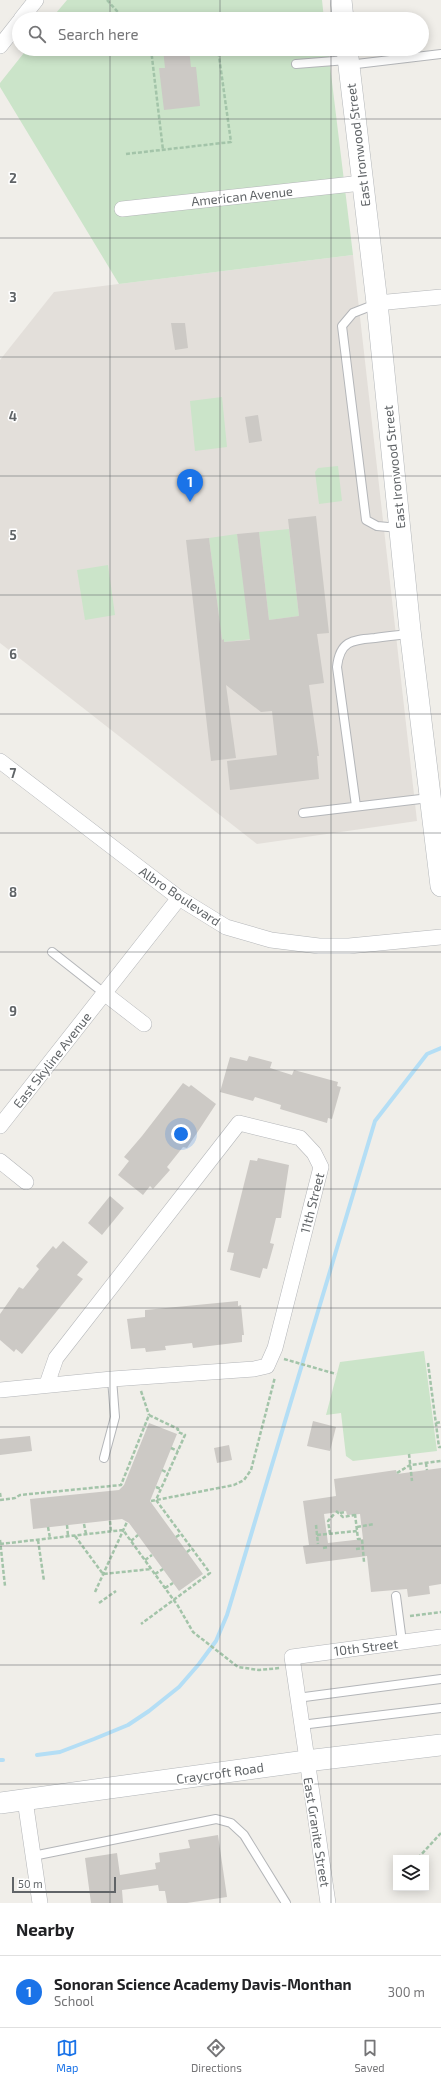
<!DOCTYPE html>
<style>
body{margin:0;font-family:"Exo 2",sans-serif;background:#f2f2f2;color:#202124}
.controls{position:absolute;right:12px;bottom:12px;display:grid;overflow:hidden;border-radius:0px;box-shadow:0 2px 10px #0003}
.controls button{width:36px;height:36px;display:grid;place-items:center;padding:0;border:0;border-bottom:1px solid #e0e0e0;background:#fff;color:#202124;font:20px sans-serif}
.scale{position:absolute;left:12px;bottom:10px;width:104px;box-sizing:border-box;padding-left:4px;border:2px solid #606467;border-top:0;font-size:11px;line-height:14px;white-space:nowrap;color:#606467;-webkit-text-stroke:3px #fff;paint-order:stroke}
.you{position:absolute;left:181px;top:1134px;width:14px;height:14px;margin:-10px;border:3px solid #fff;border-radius:50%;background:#1a73e8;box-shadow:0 0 0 6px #1a73e833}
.badge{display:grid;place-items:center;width:26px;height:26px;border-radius:50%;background:#1a73e8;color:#fff;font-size:13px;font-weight:700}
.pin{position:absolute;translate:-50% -33px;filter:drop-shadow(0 1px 2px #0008)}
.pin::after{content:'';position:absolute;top:21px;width:14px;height:12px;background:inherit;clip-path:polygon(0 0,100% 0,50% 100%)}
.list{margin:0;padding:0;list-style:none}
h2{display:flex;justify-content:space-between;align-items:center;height:52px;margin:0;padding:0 16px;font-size:17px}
h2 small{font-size:13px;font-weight:400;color:#757577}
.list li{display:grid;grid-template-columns:26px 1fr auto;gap:12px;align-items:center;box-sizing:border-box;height:72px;padding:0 16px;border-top:1px solid #e0e0e0}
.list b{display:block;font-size:15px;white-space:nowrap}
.list p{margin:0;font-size:13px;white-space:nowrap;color:#757577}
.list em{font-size:13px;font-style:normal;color:#757577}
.icon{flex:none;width:22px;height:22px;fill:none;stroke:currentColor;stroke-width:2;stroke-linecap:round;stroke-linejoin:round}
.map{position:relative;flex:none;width:441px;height:1903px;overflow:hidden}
.search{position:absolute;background:#fff;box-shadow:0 2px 10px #0003;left:12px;right:12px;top:12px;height:44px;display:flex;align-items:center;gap:10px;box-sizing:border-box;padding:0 14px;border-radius:22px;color:#757577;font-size:15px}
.sheet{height:124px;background:#fff}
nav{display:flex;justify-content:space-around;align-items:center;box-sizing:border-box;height:56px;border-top:1px solid #e0e0e0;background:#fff;font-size:11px;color:#757577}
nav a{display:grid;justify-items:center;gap:2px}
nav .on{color:#1a73e8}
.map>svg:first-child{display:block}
.education{fill:#e3dfda}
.green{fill:#cbe4c9}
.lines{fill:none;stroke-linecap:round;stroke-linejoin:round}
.stream{stroke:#b4def5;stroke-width:4}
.building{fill:#ccc9c5;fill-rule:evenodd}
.lane-casing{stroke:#b4b6b9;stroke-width:10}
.street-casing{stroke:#b4b6b9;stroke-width:16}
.secondary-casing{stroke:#b3b6b9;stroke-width:22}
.path{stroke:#a3c4a9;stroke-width:2.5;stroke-dasharray:4 2;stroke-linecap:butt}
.lane{stroke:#fff;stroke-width:8}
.street{stroke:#fff;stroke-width:15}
.secondary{stroke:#fff;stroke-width:21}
.grid{fill:none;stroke:#606467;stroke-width:1;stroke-opacity:0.55}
.labels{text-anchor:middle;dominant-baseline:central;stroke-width:3;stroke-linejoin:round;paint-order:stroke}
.street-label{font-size:13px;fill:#606467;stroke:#fff}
.grid-label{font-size:13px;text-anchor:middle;font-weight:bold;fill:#606467;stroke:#fff;stroke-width:3;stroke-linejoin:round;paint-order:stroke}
</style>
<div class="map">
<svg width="441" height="1903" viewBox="0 0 441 1903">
<rect width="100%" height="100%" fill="#f0eee9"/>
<!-- education -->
<path class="education" d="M353 255 417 821 257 844 0 643V360L54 292Z"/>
<!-- green -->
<path class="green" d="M67 0H322L324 19H51Z
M27 49H328L353 255 119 284 0 87V83Z
M222 397 227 447 195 451 190 401Z
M338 466 342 501 319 504 315 472 318 468Z
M289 529 299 616 269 620 259 532Z
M237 534 252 639 224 642V640H222L209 538Z
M108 565 115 615 85 620 77 570Z
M424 1351 437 1451 353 1461 346 1456 341 1413 326 1415 340 1362Z"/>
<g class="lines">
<!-- stream -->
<path class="stream" d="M37 1755 60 1752 94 1739 128 1725 149 1711 179 1687 199 1664 216 1641 227 1615 375 1121 427 1054 441 1048
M0 1760H3"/>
</g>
<!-- building -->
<path class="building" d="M163 49H189L191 67H196L200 106 164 110 159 68H165Z
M171 323H185L188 348 175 350Z
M258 415 262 441 249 443 245 417Z
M316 516 329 633 317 634 324 683 309 685 319 756H317L319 779 230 790 227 761 277 755 272 711 261 712 226 685 236 758 211 761 186 540 209 538 222 640 224 639V642L250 640 237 534 259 532 269 620 299 616 288 519Z
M249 1056 272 1062 270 1068 292 1075 294 1070 338 1082 337 1086 341 1087 332 1119 328 1118 327 1123 280 1109 281 1105 255 1097 253 1101 220 1092 230 1057 247 1061Z
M183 1083 189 1087 191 1085 216 1104 187 1148 183 1147 167 1167 170 1170 153 1189 150 1186 143 1195 118 1175 129 1161 124 1157 142 1136Z
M258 1158 289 1165 281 1218H276L270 1243 274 1244 267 1269 263 1268 260 1278 230 1270 234 1253 227 1252 250 1160 257 1161Z
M110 1196 124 1208 102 1235 88 1223Z
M63 1241 88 1262 77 1275 83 1279 22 1354 16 1349 14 1352 0 1340V1314L19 1287 23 1289 39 1269 36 1266 53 1246 56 1249Z
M238 1301V1306L241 1305 244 1335H242V1342L193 1348 192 1343 165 1346 166 1350 146 1352 145 1348 131 1349 127 1319 145 1317V1310Z
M313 1421 336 1427 330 1451 307 1446Z
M149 1423 177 1434 150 1501 203 1574 179 1591 129 1523 122 1519 33 1529 30 1499 119 1490 124 1485Z
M30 1436 32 1451 0 1455V1439Z
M229 1445 232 1460 217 1463 214 1448Z
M441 1468V1584L429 1586 430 1594 408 1597 407 1589 371 1592 367 1556 306 1564 303 1546 309 1545 303 1501 336 1496 334 1479 396 1470 397 1474ZM346 1511 347 1515 360 1514 363 1539 328 1543 324 1514Z
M218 1835 227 1897 187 1903H167L165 1891H159L158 1885 122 1890 123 1903H91L85 1858 117 1853 120 1875 156 1869 155 1863 160 1862 159 1853 190 1848 188 1840Z"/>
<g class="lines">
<defs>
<path id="lane" d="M296 64 347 60
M348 65 441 54
M376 304 353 313 342 326 366 520 377 526 399 528
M356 806 337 667C340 640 353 640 375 638 387 636 398 635 410 634
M303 813 429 798
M52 952 104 993
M104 1458 115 1417 112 1379
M396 1596 402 1642
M297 1698 441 1679
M301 1725 441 1708
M33 1856 216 1819 231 1823 244 1835 286 1903"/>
<path id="street" d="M21 19 36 0
M0 46 19 22
M122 209 362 183
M377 303 441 297
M0 761 179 898 226 927 271 940 319 946H349L441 937
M104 993 144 1024
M0 1126 179 898
M0 1161 26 1182
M0 1390 112 1379 254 1369 267 1366 275 1348 321 1167 314 1153 300 1138 239 1123 56 1358 47 1384
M25 1800 40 1903
M328 1903 292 1657 441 1637"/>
<path id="secondary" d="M341 0 343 19
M347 49 377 303 410 630 441 886
M0 1803 306 1761 441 1745"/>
</defs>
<!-- lane casing -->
<use href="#lane" class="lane-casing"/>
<!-- street casing -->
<use href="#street" class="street-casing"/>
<!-- secondary casing -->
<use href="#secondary" class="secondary-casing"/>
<!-- path -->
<path class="path" d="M107 0 124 19
M151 49 163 150
M126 154 231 142 218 49
M284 1359 336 1374
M428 1363 439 1447H441
M141 1391 149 1415
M436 1423 441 1422
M171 1448 178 1451
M409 1454 412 1481
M426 1463 427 1470
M162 1470 168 1473
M397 1473 410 1465 441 1461
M156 1487 161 1489
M0 1493 1 1500
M0 1500 15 1498 20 1495 121 1485 149 1415 178 1429V1432L185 1435 156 1500 210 1573 141 1624
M151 1501 234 1485 244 1480 251 1470 275 1377
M336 1511 343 1517 355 1515
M340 1513 346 1512
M355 1514 358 1539H362L364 1562
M110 1521 111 1531
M84 1524 86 1534
M67 1525 68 1536
M316 1525 318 1544
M48 1527 50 1538
M357 1527 374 1524
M330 1534 328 1521 335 1513
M317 1535 357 1531
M75 1536 103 1574 151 1569
M176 1537 181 1534
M0 1540 5 1586
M38 1540 44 1581
M131 1541 138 1535
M0 1544 123 1530 178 1606 193 1632 238 1667 259 1670 280 1668
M323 1548 329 1547
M356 1549 363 1548
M187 1552 192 1548
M145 1560 152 1555
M155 1574 163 1569
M165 1588 173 1583
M95 1592 127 1522
M99 1603 116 1591
M410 1616 441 1612
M418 1858 441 1833"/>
<!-- lane -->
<use href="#lane" class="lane"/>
<!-- street -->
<use href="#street" class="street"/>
<!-- secondary -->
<use href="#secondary" class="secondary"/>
</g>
<!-- grid -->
<path class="grid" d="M110 0V19M220 0V19M331 0V19M110 49V1903M220 49V1903M331 49V1903M0 119H441M0 238H441M0 357H441M0 476H441M0 595H441M0 714H441M0 833H441M0 952H441M0 1070H441M0 1189H441M0 1308H441M0 1427H441M0 1546H441M0 1665H441M0 1784H441"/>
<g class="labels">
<!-- street labels -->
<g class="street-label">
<text transform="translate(358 145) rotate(-97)">East Ironwood Street</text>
<text transform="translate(242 196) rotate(-6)">American Avenue</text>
<text transform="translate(394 467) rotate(-96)">East Ironwood Street</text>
<text transform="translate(180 896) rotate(34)">Albro Boulevard</text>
<text transform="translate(52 1060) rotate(-52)">East Skyline Avenue</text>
<text transform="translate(312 1203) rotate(-76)">11th Street</text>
<text transform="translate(366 1647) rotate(-7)">10th Street</text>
<text transform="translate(220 1773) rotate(-8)">Craycroft Road</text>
<text transform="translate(317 1832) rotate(81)">East Granite Street</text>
</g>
</g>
<g class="grid-label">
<text x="13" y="183">2</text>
<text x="13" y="302">3</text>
<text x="13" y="421">4</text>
<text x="13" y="540">5</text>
<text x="13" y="659">6</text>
<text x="13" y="778">7</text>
<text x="13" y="897">8</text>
<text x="13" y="1016">9</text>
</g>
</svg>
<div class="controls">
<button><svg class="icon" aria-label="layers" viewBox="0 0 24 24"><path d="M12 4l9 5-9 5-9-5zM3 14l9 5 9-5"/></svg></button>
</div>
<div class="scale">50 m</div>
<div class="you"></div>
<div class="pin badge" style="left:190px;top:502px">1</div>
<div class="search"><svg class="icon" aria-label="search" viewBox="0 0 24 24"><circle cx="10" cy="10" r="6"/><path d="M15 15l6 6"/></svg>Search here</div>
</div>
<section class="sheet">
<h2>Nearby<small></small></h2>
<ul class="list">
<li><span class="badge">1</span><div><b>Sonoran Science Academy Davis-Monthan</b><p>School</p></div><em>300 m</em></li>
</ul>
</section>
<nav>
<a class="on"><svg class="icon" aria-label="map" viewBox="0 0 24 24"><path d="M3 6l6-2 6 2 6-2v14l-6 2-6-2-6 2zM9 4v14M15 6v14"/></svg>Map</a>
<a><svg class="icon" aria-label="directions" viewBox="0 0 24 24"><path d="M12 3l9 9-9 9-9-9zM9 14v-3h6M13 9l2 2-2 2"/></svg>Directions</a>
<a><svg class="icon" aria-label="saved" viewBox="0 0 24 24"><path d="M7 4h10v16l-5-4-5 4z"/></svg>Saved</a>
</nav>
